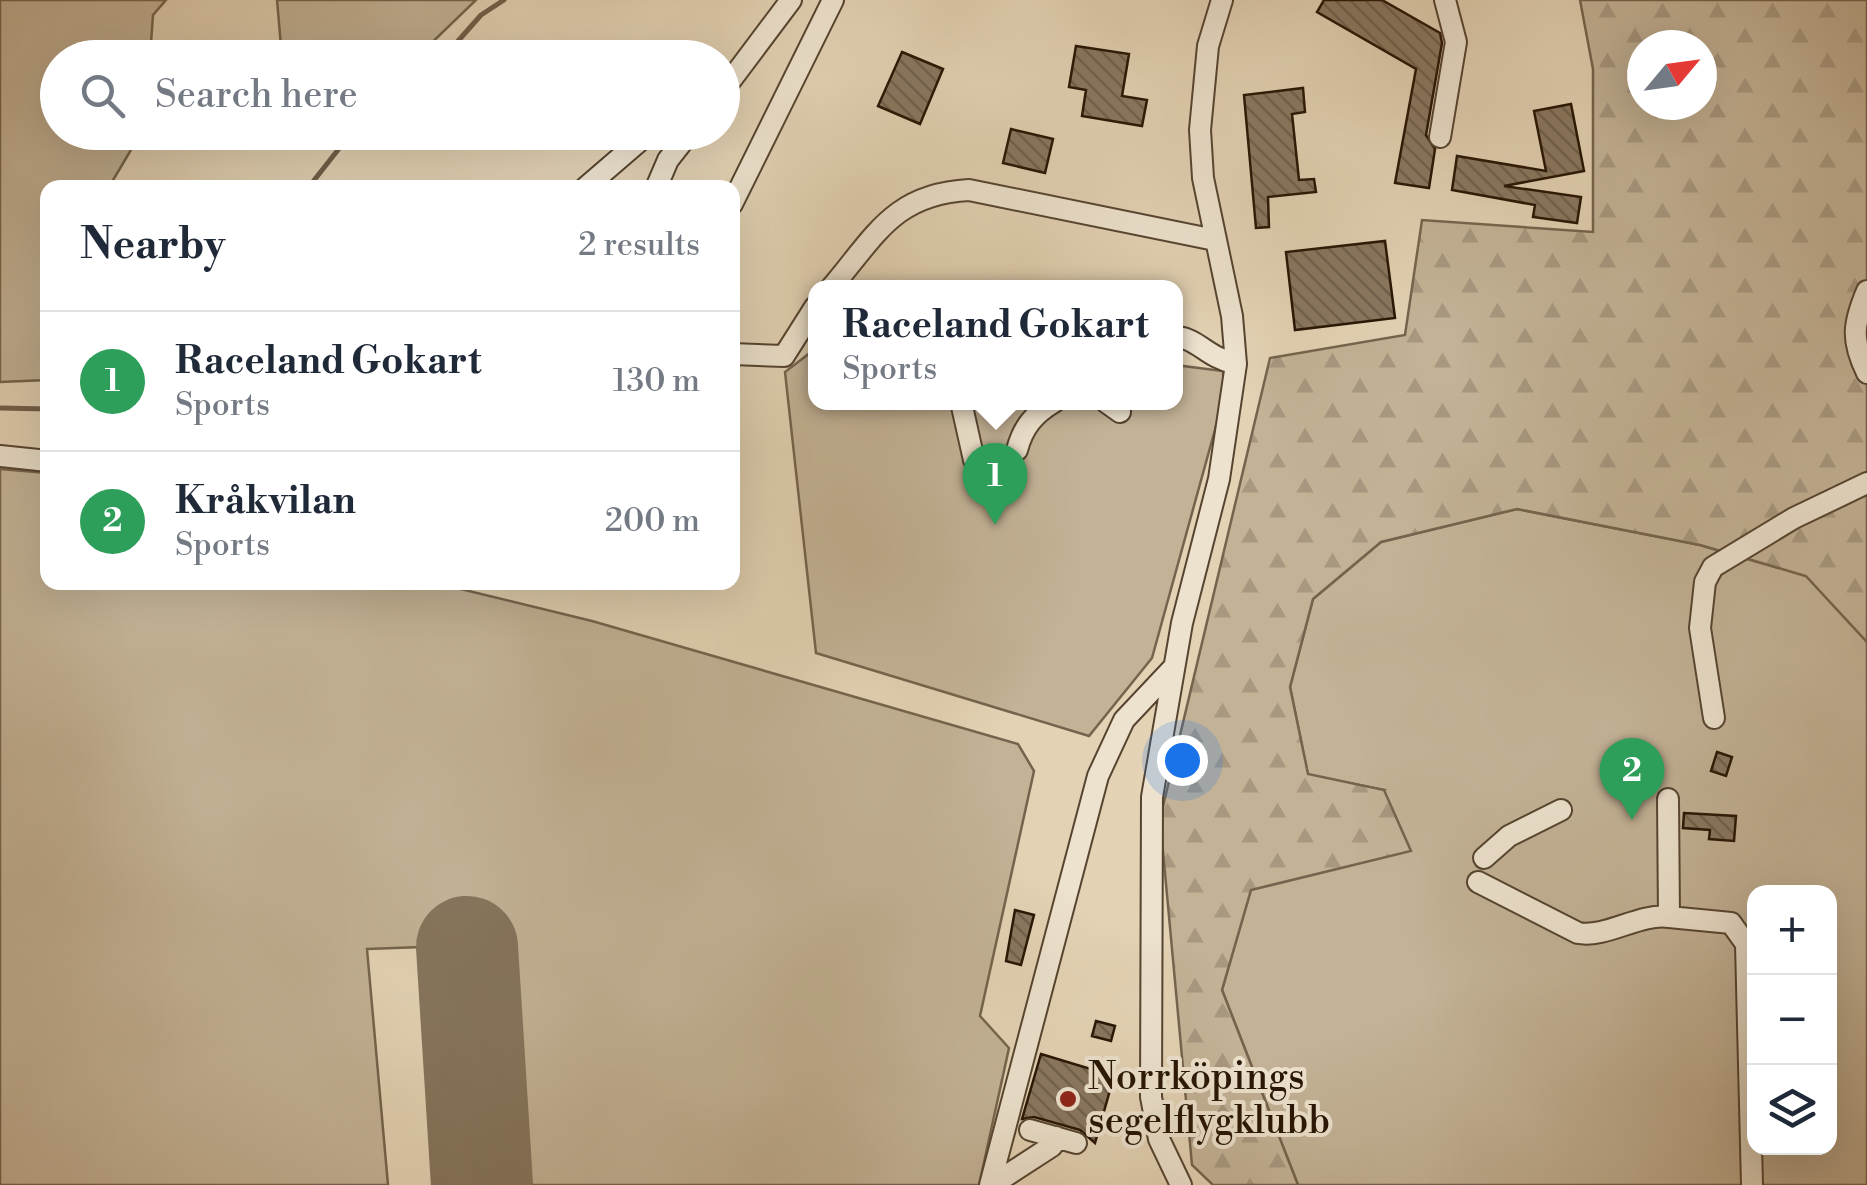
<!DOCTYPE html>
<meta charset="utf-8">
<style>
body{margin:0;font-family:"Libre Bodoni",serif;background:#f2f2f3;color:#1f2937}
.controls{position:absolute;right:30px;bottom:30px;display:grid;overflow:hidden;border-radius:20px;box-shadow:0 10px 40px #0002}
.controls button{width:90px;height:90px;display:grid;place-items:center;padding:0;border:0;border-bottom:2px solid #e0e1e3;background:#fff;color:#1f2937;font:50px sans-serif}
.compass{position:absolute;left:1627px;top:30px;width:90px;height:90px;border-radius:50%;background:#fff;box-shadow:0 10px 40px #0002;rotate:61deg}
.you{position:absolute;left:1182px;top:760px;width:35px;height:35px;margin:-25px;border:8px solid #fff;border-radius:50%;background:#1a73e8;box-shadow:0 0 0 15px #1a73e833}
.badge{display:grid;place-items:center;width:65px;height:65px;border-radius:50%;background:#ea580c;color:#fff;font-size:32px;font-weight:700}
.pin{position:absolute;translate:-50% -82px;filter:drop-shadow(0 2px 5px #0008)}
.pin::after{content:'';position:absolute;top:52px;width:35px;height:30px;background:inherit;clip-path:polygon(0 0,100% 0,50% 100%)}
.popup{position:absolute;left:808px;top:280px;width:375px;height:130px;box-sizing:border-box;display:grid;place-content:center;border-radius:20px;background:#fff;filter:drop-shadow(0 2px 8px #0005);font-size:32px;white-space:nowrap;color:#747a83}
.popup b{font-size:38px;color:#1f2937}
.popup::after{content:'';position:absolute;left:50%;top:100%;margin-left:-20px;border:20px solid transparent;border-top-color:#fff}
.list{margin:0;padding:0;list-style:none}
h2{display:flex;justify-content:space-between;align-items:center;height:130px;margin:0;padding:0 40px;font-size:42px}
h2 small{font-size:32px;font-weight:400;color:#747a83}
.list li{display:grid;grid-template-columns:65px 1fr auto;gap:30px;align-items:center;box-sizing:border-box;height:140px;padding:0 40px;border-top:2px solid #e0e1e3}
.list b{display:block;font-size:38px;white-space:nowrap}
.list p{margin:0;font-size:32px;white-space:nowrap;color:#747a83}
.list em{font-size:32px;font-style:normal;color:#747a83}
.icon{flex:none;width:55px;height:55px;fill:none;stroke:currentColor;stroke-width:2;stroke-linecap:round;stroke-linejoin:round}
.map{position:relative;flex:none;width:1867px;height:1185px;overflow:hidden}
.search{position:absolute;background:#fff;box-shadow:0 10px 40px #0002;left:40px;top:40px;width:700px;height:110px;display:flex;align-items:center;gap:25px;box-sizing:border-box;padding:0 35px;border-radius:55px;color:#747a83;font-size:38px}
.panel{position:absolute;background:#fff;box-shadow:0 10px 40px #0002;left:40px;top:180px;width:700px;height:410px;border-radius:20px}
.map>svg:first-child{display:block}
.grass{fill:#c3b296;stroke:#75644d;stroke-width:2.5;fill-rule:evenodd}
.forest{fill:url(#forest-firs);stroke:#75644d;stroke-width:2.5;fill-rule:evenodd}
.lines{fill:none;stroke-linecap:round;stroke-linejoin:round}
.stream{stroke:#71604a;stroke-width:5}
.runway{stroke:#85745c;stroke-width:102}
.building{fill:url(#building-back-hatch);stroke:#271504;stroke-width:2.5}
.minor-casing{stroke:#564430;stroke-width:24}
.minor{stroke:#ede2ce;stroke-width:20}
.poi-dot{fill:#8f2418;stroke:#ede2ce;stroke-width:4}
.labels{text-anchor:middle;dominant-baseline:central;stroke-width:8;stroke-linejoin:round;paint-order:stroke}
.poi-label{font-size:38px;fill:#271504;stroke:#ede2ce;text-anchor:start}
</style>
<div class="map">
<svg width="1867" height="1185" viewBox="0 0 1867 1185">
<defs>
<pattern id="forest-firs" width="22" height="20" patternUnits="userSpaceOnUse" patternTransform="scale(2.5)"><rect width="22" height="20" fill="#c3b296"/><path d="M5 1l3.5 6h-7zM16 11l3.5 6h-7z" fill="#a89880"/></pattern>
<pattern id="building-back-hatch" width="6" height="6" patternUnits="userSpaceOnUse" patternTransform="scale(2.5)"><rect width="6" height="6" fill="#897760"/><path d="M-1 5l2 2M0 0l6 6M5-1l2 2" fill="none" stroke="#70604d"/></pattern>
</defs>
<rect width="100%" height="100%" fill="#e3d2b4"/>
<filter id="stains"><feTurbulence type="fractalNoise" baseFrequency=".002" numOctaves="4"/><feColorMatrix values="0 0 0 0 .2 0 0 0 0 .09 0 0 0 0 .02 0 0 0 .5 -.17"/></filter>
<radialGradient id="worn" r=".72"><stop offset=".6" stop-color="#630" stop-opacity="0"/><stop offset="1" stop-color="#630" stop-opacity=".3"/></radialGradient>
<!-- grass -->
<path class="grass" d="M0 0H166L153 15 150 57 58 58V132L141 133 109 187 48 188 47 380 0 382Z
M277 0H476L417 57 282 58Z
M815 349V402H1175V365L1223 371 1224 397 1152 658 1089 736 816 653 785 372Z
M0 469 47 473 48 582 436 583 592 621 1018 744 1034 771 980 1016 1009 1048 979 1185H522L507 944 367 949 388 1185H0Z
M1517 509 1700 545 1806 576 1867 642V1185H1298L1222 990 1251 889 1384 790 1308 775 1290 687 1313 599 1381 542ZM1754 892H1830V1148H1754Z"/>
<!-- forest -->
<path class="forest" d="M1580 0H1867V642L1806 576 1700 545 1517 509 1381 542 1313 599 1290 687 1308 774 1384 790 1411 851 1251 890 1222 990 1298 1185H1213L1192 1165 1160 819 1270 358 1405 335 1422 220 1593 232V69ZM1642 45H1702V105H1642Z"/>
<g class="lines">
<!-- stream -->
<path class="stream" d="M443 58 481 15 504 0
M308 188 352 132
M0 408 48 409"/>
<!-- runway -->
<path class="runway" d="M467 947 482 1185"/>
</g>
<!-- building -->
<path class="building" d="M1324 0H1382L1440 33 1442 43 1426 135 1435 149 1429 188 1395 183 1416 69 1317 12Z
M1076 46 1129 54 1122 96 1147 100 1142 126 1082 116 1086 90 1069 87Z
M902 52 943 69 920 124 878 106Z
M1303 88 1305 112 1292 114 1299 180 1314 179 1316 192 1268 197 1269 227 1256 228 1244 95Z
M1571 104 1584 171 1504 186 1581 197 1577 223 1533 217 1535 205 1452 190 1457 156 1546 171 1534 111Z
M1011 129 1053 139 1045 173 1003 163Z
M1385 241 1395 318 1295 330 1286 252Z
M1717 752 1732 757 1726 776 1711 771Z
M1684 813 1736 816 1734 841 1709 839 1710 830 1683 828Z
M1015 910 1034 915 1021 965 1006 961Z
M1096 1021 1115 1026 1111 1041 1092 1036Z
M1041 1054 1114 1076 1095 1143 1080 1130 1034 1117 1022 1119Z"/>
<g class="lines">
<defs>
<path id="minor" d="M722 92 791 0
M1440 137 1456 42 1445 0
M585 188 650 132
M656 188 668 160 690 132
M732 204 833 0
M831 288C876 235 894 194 969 190L1215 240
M1867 291C1853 324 1851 340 1867 373
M1175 336C1200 340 1206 357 1236 364
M732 354 784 356 815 307
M961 402 974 460
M1106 402 1120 412
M1017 450C1023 427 1034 414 1054 402
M0 456 48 461
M1714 718 1700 628 1705 582 1713 567 1794 518 1867 483
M1668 799 1669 917 1731 923 1746 944 1752 1185
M1484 858 1509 836 1561 810
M1478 882 1578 933C1607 938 1639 913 1669 917
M1030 1130 1076 1143
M990 1185 1098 776 1124 720 1173 668
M992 1185 1052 1146 1056 1137
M1181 1185 1159 1139 1151 1097 1152 797 1182 623 1219 479 1236 364 1232 316 1203 178 1200 130 1208 46 1222 0"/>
</defs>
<!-- minor casing -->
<use href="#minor" class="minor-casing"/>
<!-- minor -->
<use href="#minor" class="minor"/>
</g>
<!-- markers -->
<circle class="poi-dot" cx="1068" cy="1099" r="10"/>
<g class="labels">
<!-- poi labels -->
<g class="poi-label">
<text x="1088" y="1077">Norrköpings<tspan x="1088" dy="44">segelflygklubb</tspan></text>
</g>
</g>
<rect width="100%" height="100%" filter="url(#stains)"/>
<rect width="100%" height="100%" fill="url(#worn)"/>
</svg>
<div class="controls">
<button>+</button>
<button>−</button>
<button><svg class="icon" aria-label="layers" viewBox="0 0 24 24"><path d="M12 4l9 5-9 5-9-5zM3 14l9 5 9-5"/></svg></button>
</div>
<svg class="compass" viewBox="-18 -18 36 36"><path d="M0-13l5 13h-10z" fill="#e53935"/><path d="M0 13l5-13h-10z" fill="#747a83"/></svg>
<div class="you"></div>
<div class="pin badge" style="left:995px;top:525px;background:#2e9e5b">1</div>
<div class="popup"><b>Raceland Gokart</b>Sports</div>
<div class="pin badge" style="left:1632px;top:820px;background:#2e9e5b">2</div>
<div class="search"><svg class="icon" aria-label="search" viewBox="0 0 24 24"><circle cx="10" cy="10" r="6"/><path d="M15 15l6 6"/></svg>Search here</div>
<section class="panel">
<h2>Nearby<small>2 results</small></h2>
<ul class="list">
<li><span class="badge" style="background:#2e9e5b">1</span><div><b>Raceland Gokart</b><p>Sports</p></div><em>130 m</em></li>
<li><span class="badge" style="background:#2e9e5b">2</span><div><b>Kråkvilan</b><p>Sports</p></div><em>200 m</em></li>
</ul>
</section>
</div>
